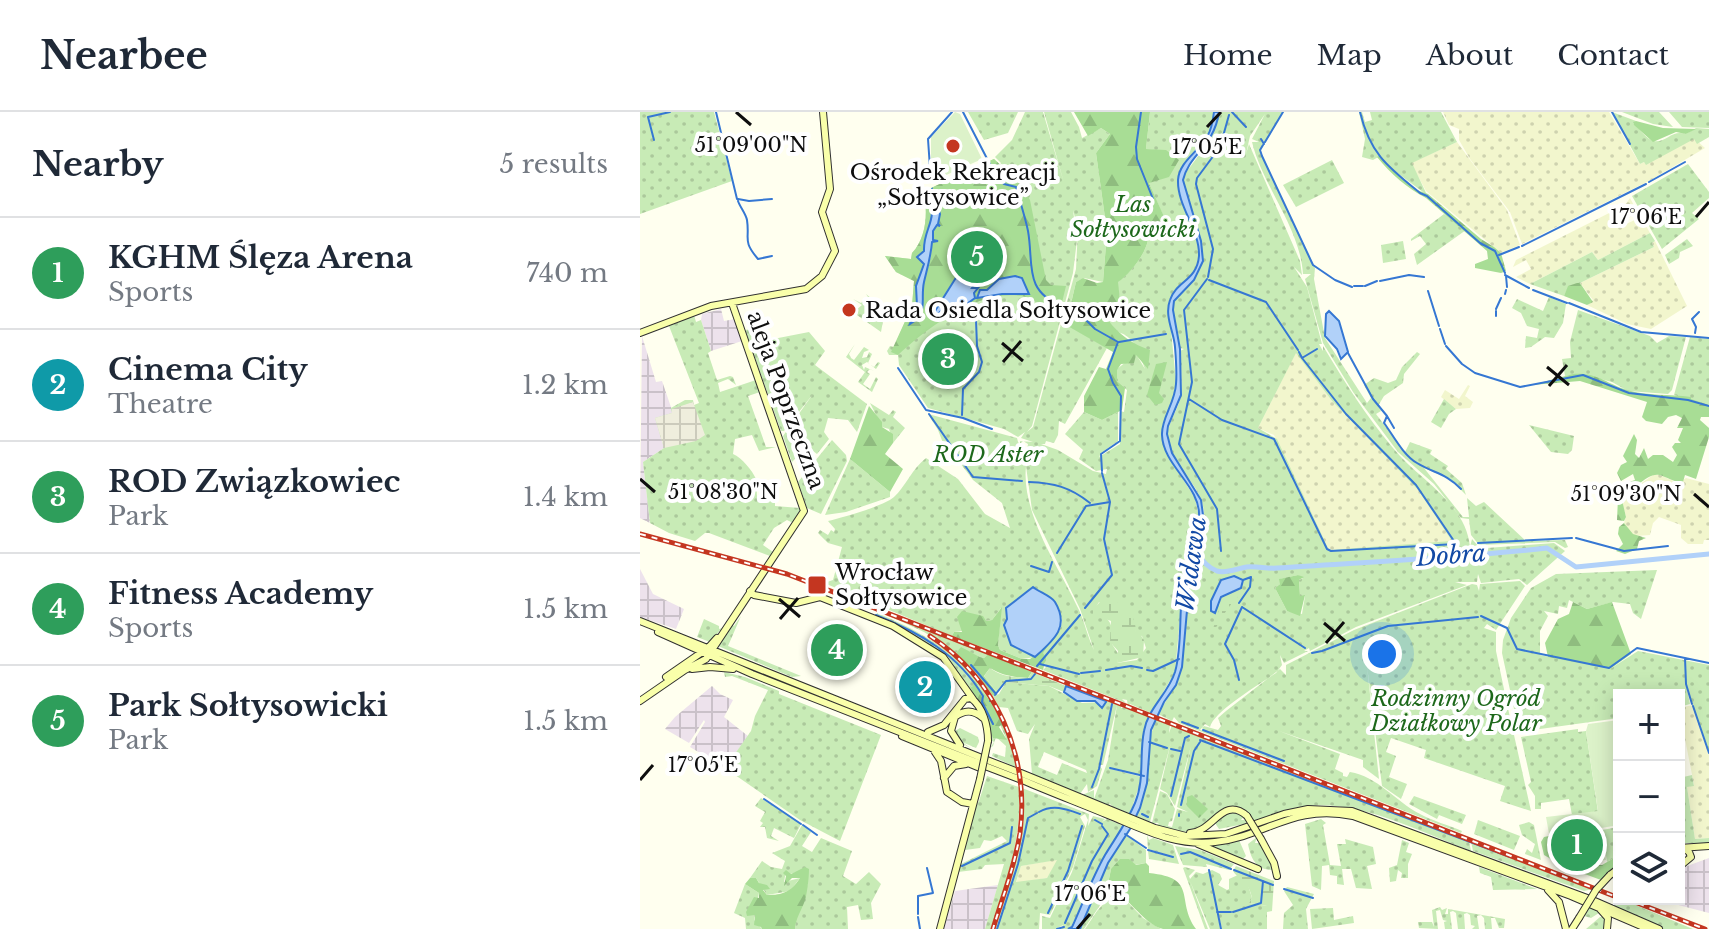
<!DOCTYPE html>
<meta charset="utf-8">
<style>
body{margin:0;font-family:"Libre Baskerville",serif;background:#f2f2f3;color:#1f2937}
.controls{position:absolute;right:24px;bottom:24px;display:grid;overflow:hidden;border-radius:0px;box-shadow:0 4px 20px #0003}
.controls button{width:72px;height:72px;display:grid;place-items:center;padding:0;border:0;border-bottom:2px solid #e0e1e3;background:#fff;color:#1f2937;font:40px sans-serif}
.you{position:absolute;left:742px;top:542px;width:28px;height:28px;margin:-20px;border:6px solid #fff;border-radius:50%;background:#1a73e8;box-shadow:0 0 0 12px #1a73e833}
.badge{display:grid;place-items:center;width:52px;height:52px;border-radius:50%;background:#c43620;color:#fff;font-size:26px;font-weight:700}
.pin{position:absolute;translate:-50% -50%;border:4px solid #fff;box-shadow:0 2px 8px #0006}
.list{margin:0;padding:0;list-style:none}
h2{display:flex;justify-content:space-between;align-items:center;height:104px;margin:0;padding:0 32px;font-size:34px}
h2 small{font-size:26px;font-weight:400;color:#747a83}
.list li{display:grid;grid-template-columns:52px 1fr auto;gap:24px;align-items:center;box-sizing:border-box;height:112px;padding:0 32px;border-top:2px solid #e0e1e3}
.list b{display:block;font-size:30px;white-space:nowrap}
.list p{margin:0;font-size:26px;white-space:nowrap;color:#747a83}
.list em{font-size:26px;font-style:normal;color:#747a83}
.icon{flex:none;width:44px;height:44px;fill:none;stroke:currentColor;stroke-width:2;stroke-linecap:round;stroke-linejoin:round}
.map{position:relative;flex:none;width:1069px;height:817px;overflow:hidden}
header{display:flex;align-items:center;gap:48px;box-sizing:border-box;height:112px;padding:0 40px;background:#fff;border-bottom:2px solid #e0e1e3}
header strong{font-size:38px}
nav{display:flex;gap:44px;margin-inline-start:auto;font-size:28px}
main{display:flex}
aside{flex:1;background:#fff}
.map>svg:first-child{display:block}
.industrial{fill:url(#industrial-grid)}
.farmland{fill:url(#farmland-dots)}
.green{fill:url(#green-dots);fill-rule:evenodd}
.forest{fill:url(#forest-firs);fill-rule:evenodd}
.wetland{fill:url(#wetland-marsh)}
.pitch{fill:#dcf2c9}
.plaza{fill:url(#plaza-grid)}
.water{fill:#b1d1f9;stroke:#3577d3;stroke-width:2}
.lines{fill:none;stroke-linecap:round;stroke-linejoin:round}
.stream{stroke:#3577d3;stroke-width:2}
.river{stroke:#b1d1f9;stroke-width:5}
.secondary-casing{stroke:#303030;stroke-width:8}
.secondary{stroke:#f9ffaa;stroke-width:6}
.rail-casing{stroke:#c43620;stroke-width:5}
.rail{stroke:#fff;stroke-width:2;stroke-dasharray:6;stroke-linecap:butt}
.secondary-bridge-casing{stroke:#303030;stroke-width:8;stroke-linecap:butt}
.secondary-bridge{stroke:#f9ffaa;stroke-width:6}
.ticks{fill:none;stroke:#0e0e0e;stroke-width:3}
.poi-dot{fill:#c43620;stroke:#fff;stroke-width:3}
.labels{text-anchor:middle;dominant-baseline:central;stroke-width:8;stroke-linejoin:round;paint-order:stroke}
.poi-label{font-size:22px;fill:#0e0e0e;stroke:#fff;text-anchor:start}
.park-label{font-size:22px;font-style:italic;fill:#1d681b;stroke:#fff}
.street-label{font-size:22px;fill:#0e0e0e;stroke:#fff}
.water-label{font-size:24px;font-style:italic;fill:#1249a5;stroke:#fff}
.ticks-label{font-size:20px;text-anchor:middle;fill:#0e0e0e;stroke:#fff;stroke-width:8;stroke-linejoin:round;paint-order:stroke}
</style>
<header>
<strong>Nearbee</strong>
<nav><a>Home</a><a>Map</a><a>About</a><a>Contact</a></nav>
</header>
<main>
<aside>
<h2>Nearby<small>5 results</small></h2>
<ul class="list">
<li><span class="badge" style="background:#2e9e5b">1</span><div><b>KGHM Ślęza Arena</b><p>Sports</p></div><em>740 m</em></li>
<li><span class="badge" style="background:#0f9aa8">2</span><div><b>Cinema City</b><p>Theatre</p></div><em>1.2 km</em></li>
<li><span class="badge" style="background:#2e9e5b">3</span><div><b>ROD Związkowiec</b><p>Park</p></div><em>1.4 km</em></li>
<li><span class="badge" style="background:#2e9e5b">4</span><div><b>Fitness Academy</b><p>Sports</p></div><em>1.5 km</em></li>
<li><span class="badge" style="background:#2e9e5b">5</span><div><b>Park Sołtysowicki</b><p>Park</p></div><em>1.5 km</em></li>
</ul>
</aside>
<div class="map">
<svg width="1069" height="817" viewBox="0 0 1069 817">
<defs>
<pattern id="industrial-grid" width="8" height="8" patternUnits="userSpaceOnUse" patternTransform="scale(2)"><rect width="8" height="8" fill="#ede2ec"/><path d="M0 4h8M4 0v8" fill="none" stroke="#cac1c9"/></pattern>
<pattern id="farmland-dots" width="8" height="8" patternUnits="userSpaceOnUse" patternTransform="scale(2)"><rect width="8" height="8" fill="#f2f6cd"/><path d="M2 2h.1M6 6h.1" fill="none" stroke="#ced2af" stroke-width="1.8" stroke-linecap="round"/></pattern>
<pattern id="green-dots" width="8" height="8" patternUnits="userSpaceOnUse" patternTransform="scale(2)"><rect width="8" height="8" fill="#c8ebb6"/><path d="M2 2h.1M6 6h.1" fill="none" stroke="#abc89b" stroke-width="1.8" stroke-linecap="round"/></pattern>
<pattern id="forest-firs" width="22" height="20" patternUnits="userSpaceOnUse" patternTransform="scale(2)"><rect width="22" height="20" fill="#a8dd95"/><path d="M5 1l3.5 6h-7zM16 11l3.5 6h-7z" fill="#8fbc7f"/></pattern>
<pattern id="wetland-marsh" width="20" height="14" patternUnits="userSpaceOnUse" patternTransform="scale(2)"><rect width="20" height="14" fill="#c8ebb6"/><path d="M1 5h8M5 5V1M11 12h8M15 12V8" fill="none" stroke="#abc89b"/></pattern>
<pattern id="plaza-grid" width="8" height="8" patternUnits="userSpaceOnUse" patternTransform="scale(2)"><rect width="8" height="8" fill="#efeedd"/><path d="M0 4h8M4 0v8" fill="none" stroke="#cccbbc"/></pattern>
</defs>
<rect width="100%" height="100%" fill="#ffffef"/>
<!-- industrial -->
<path class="industrial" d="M81 197 84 209 95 207 102 229 71 239 61 208 62 202Z
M2 224 16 270 22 269 33 301 24 336 3 350 10 411 0 406Z
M0 457 13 482 44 497 36 517 0 505Z
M72 574 80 582 93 588 84 605 108 624 85 656 50 635 65 610 64 608 49 631 25 617 35 605Z
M1069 746V801L1019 788 1039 787V757Z
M358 773 345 817H304L315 779Z"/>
<!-- farmland -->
<path class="farmland" d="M803 0H969L1000 52 1004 50 1006 52 1054 26 1065 36 1009 69 882 132 870 100 830 47 819 28V17L809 13Z
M817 30 867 98 880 133 861 141 786 79 771 51Z
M990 86 998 101 981 110 982 114 1001 105 1010 121 958 148 952 140 890 172 876 165 891 157 886 148 873 155 876 148 985 93Z
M1015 129 1047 194 1011 217 987 212 947 193 953 188 940 171 1014 135 1012 131Z
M656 240 692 289 778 378 813 430 689 438 634 323 618 316Z
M828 273 830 274 825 284 833 290 830 296 816 297 801 285 805 278 819 287Z
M1013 363H1020L1038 371 1046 366 1069 372V428H1064L1063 432H1048L1041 426V413L1019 405 1013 411 1010 423 996 424 991 421 984 411 986 404 981 389 993 377Z
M1053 593 1069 640V726L1055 727 1047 675 1054 673 1039 596Z
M419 747 407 766 376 771 381 754Z"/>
<!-- green -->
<path class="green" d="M0 0H74L92 69 0 102Z
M328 0H378L368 21 344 28Z
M385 0H403L424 71 404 0H431L439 15 442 26 461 16 470 22 456 41 467 120 463 170 444 166 436 170 426 212 467 236 425 312 419 309 418 323 414 331 406 329 405 332H401L418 338 453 359 466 362 467 357 456 359 439 347 443 338 425 322 444 300 462 308 478 300V329L461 341 459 345 480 332V299L484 300 487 278 477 269V257L496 242 505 257C501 247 498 233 489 226 479 217 480 226 469 209L471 200 475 197 482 199 484 194 480 188 477 170C490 162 505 143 508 128L529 117 509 71 515 38 506 37 510 0H574L569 22 546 50 539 65V76L559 135V146L554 161 531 186 529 198 536 269 531 298 523 313 522 328 528 344 555 386 559 405 542 485 535 560 511 601 490 592 488 595 510 604 504 617 502 663 467 656 502 665 490 702 473 695 469 691 470 696 442 683 454 678V687L468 648 477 593 463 653H459L462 657 457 674 448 680 447 672 440 682 392 662 389 627 395 612 388 622 377 619 368 596 359 595 353 584 359 582 366 570 409 574 442 591 466 590V587L481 593V596L488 595 487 588 482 587 486 591 403 558 406 555 402 541 421 515 422 506 405 482 401 481 364 513 371 533 395 545 382 547 360 538 358 533 361 496 352 508C338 509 328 520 314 520L312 524 184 471 193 468 202 435 188 431 178 421 180 418 188 423 191 418 194 420 195 417 188 409C201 406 244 394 254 385 265 375 272 357 286 346L318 367 345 402 370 416 362 391 333 368 314 343 308 349 299 344 303 331 298 318 288 302 377 326C379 335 384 340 385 349L388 332 383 329 380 332V329L393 330 381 326 385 320 378 325 364 317 288 296 259 253 258 243H249L247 239 250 234 254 235 272 194 274 169 256 160 245 144 271 147 272 141C286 126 288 102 284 82L287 78 331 57 337 61 340 53 354 47 360 53 361 51 355 45 372 28ZM433 98 438 117 436 157 393 315 387 320 392 314 433 161 437 128ZM386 354 392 398 440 497 454 538C448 526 445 511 439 498 419 455 381 402 386 354ZM459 490 494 512 496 523 502 524 506 536 497 548 477 551 479 543 472 532C473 509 471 511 456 495ZM404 640 446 658 447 661 422 651 417 663 398 655Z
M579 0H643L620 40 675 156 674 167 685 226 727 291 731 286 724 273 734 266 748 271 756 268 762 255 777 240 780 242 764 262 763 271 744 284 738 294 741 299 736 302 765 340 770 330 792 338 790 342 808 354 806 357 822 371 826 383 810 367 784 356 823 405H829L827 386 836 394 844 390 886 429 925 428 928 435 925 436 915 430 839 433 831 423 829 407 821 406 794 372 758 340 713 280 683 231 665 167 671 162H663C660 115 623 75 612 30H619L612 27 625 2 610 24 606 42 609 32 660 149 662 163 654 155 667 175 682 232H679L683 239V234C704 269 726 304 753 336 779 368 826 391 830 435L832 427 839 435 834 437 914 431 925 439 887 473 879 467 841 471 838 462 837 470H815L827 473 716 515 670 539 669 536 664 539H668L644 551 640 543 642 553 636 561C620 572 574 599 570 615L565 612 560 618 565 619 562 616 564 614 578 618 581 614 578 606 586 599 640 557 646 563V553L714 518 832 472 837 473 839 479 840 472 880 469 885 474 856 518 847 512 844 516 856 520V539L873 620 871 622 874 623 891 699 860 689 865 674 784 646 786 638 751 626 746 640 756 644 749 665 767 672 761 687 742 674 727 554 739 667 723 655V648L639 619 700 642 695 657 703 661V664L707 665 710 660C737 664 755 689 780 702 793 709 808 713 822 719L821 721 539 611 534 605 532 609 518 602 536 573 542 555 549 476 556 441 559 443C556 427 567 411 563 394 558 370 531 353 528 329 525 312 539 299 541 282 542 268 541 252 540 239L544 237 540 236 533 198 534 189 554 168 563 149 561 129 544 74V63L571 27ZM656 241 692 289 778 378 812 429 689 438 637 327 618 316ZM658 463 663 466 659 468 660 485 665 484 662 502 647 499 635 476 640 472V467ZM594 464 601 466 596 476 581 485 579 494 571 489 579 473Z
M719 0H722L725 10 732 8 730 0H801L817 30 772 51 787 83 748 54 740 44 733 48 722 45 725 27Z
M972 0 996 9 993 11C999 16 1007 28 1014 29 1026 31 1032 17 1046 22L1056 16 1069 17V25L1057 32 1054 27 1006 53 1004 50 1000 52Z
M982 0H1019L1033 15 1013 12Z
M1029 0H1069V16L1042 15Z
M692 48 704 71 656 95 643 73Z
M1048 52 1069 80V86L1052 101 1059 107 1022 137 992 84Z
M804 102 826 118 777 153 774 142 786 132 780 124 771 129V127Z
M1010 121 1015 129 1012 131 1014 135 940 171 929 174 924 184 890 172 952 140 958 148Z
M1047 127 1053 134 1040 140 1039 146 1029 152 1025 143Z
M763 129 766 147 743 151 741 133Z
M226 182 245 198 241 220 207 196 215 199 222 193 213 187 221 191 228 185Z
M909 185 926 192 923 211 914 226 905 225 891 235 885 236 886 224 897 226 899 217 887 214 881 201 872 196 877 187 903 199Z
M938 198 1010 224 1017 231 1029 224 1046 225 1032 278 1028 282 988 279 972 270 941 262 925 264 922 247 931 246 930 230Z
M54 203 56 210 61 208 71 239 68 241 77 268 90 264 93 265 96 273 88 267 78 271 80 280 116 268 120 280 108 284 126 335H136L119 339 112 323 95 327 93 342C102 346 112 358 116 367 119 373 115 381 118 387L135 390V394L160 396V402L153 411 147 408 134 416 123 433 133 440 130 444 69 421H65L55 429 29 421 10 411 3 350 24 336 15 306 32 301 31 296 45 288H53L54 293 59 291 29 214Z
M119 216 123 229 169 220 185 239 175 253 227 292 217 320 208 308 188 306 184 320 189 327 177 342 164 332V337L152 350 143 324 173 282 144 319H141L105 218Z
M1050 225 1069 227V293L1034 283Z
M215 232 209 242 211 246 214 248 224 235 229 238 224 240 222 246 227 245 229 240 232 242 228 251 234 255 238 250 240 251 236 257 227 250 222 253 224 258 225 255 234 259 230 257 227 260 230 262 223 272 230 277 236 265 238 267 232 280 218 270 225 260 206 245Z
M804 287 816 297 809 302 801 316 791 310Z
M230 291 249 303 253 298 256 300 253 305 265 316 253 331 249 317 242 315Z
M889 313 934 324 932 338 928 342 911 340Z
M192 328 206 343 207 349 181 402 167 396 158 370Z
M210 347 250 380V385L206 400 185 403Z
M1017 458 1001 507 993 501 990 492 973 490 947 497 929 488 927 496 919 494 918 502 904 499 908 504 900 519V543L970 557 998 539 1069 553V640L1046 572 1050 592 1039 595V583H979V606L879 620 862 541 863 528 871 506 891 476 916 462Z
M230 495 245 500 348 542 344 546 340 545 321 536 316 541 284 520Z
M237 501C315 533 363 576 377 656L352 644 353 641 365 645 366 634 356 625 353 634 350 636 354 630 350 628V621L366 626 348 586 337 576 338 571 334 572 333 584 298 538 261 516 236 505Z
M99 503 92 513 94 514 101 504 88 534 161 564 152 565 78 534Z
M64 507 79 514V517L82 516 70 530 57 525Z
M84 560 105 565 139 579V582L241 623 200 729 160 708 85 656 111 619 115 604 128 578 92 564 85 565Z
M516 606 530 612 529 621 532 613H534L829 729 831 739C782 721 721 688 668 694 649 696 632 703 614 710 610 703 607 702 600 700 571 691 579 714 558 719 546 722 527 717 515 714L519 711H512L520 679 527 682 535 697 532 709 529 710 528 714 532 715 537 697 548 700 537 695 551 634 535 694 527 681 520 677 531 630 510 710 496 704C511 673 504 638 516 606Z
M320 616 338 625 339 630 336 636 322 630 332 637 318 629 315 619Z
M938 617V620L946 619 958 700 932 703 929 687 901 691V697H895V684L888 673 891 670 881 625Z
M1052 663 1054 674 1047 675 1055 727 1069 726V731H1039V666Z
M347 664 379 675C382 727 367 768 351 817H345L364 752 345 753 342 757 318 760 321 752 367 729 362 724 351 729 344 728 340 736 325 738 334 696 339 689Z
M382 676 449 702 448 714 453 704 465 707 462 710 467 707 484 714 459 756 430 817H421L423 813 416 817H402V804L410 806 432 760 448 708 445 702 440 705 445 714 433 755 410 803 400 801 399 817H354L384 709ZM417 748 407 766 376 770 381 754Z
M774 684 826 703 822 712 799 703 797 707 769 692Z
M121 686 161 712 154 726 134 716 131 724 139 729 127 726 125 715H120L123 711 120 709 125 700 115 694Z
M592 699 604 704 601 708H607L609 711 579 717 575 711 577 707Z
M681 707 686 711 683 713 690 753 701 754 697 732H706L705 727 733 735 736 752 727 754 732 777 716 776 711 757H702L704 773 697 772V764L690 763 689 753 682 754 681 778 672 774 665 712Z
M838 708 880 724 874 738 834 722Z
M889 710 894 713 901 748 885 742 887 737 892 741 895 732 882 723 879 713Z
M162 713 171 720 162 734 172 740 181 726 212 739 203 764 216 772 229 760 241 772 231 791 233 807 221 808 218 793 207 795 208 817H155L156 806 168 771 157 760 150 762 146 759 144 770 160 766 150 779 127 783 116 766H110L122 749 131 755 142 757 145 749 132 741 150 734Z
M979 715V743L967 750 962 718Z
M486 723 506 738V751L471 757 467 776 471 777 444 817H440L468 751Z
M507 723 509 728 513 726 533 733 539 752 509 747 508 739 534 745 508 737Z
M617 725 615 731H621L633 754V758C616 758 611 747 608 732Z
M599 728 606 744 603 747 565 733Z
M762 728 769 731 766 740 772 742 768 752V766H761L762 761 758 758 756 769 750 770 749 756 757 753Z
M831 729 953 777 944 779 833 739Z
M535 734 560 738 594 752 589 758 566 752 567 755 543 753Z
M545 755 555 758 549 764 550 767 556 760 563 762 572 758 580 762 582 767 578 773 587 778 589 777V767L598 763 608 773 612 786 609 791 627 794V817H582L576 791 580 817H570L550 769 568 817H565L543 756Z
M839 755 897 777 853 778 851 765 840 761Z
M105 772 119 781 114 808 122 817H106L105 806 94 801Z
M647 775 674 782 666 797 668 817H643L644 801 653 793 644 779Z
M476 778 503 806 521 817H445L457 799Z
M981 787 1053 817H1023L973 795Z
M949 794C962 800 970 804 966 817H946L960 805H964L959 801 951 806 944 804Z
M800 795 802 798 807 796 805 802H808V797L865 807 864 816H859L855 806H851L852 817H845L844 806 841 803 837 804 839 817H832L835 814 831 813 830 803 827 801 824 802 825 817H818L816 801 813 799 810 800 812 817H805L804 810 807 809 803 808 800 798 796 799 798 817 779 816 778 810H792L794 815 792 798Z
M693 796 694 808 713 804 714 811 672 817 670 797Z"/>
<!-- forest -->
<path class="forest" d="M434 0H510L506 37 526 38 539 48 529 65 509 71 530 118 519 126 508 128C505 143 490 162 478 170L480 188 484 194 483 198 475 197 471 200 469 209C478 222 494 233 510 238L508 257 496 243 494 251 481 252 477 258V269L485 276 482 298 462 308 444 300V284L459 255 466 257 473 240 426 213 436 170 443 166 457 171 463 170 467 120 456 41 470 22 461 16 448 24Z
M996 9 1023 16 1056 17 1046 22 1036 20 1013 30 994 13 993 10Z
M740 43 748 54 777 78 788 82 841 127 854 135 861 141 866 159 861 161 835 156V152L848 147 847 139 786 86C768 77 750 61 737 45Z
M354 47 379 70 390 88 406 168 411 173 426 174 418 207C409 200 397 188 386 185 342 174 288 215 258 243L251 240 272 194 274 169 256 160 245 144 271 147 272 141C286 126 288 102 284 82L287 78 331 57 337 61 340 53ZM292 78 299 96V110L293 119 291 145 283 172V197L279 206 270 212 277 194 285 151 278 143 283 139 284 129 293 108ZM317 164 322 165 334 173 333 176 335 174 338 178 334 181V187L321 196 306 194 297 203 288 200 287 198 295 199ZM375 164 382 166 389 182H362L337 186 341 178 348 177 359 167Z
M937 171H940L953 190 947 193 924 184 928 174Z
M527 250 519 281 524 287 522 291 515 293 507 283 516 252Z
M933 262C957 260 967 272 987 278 1007 284 1030 282 1051 285V287L1069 293V305H1061L1060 308 1069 316V325L1056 367 1045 363 1043 370C1034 371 1028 365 1019 363 1006 361 991 381 982 388L986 405 984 409 977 408 978 386 987 379 983 377V372L995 368 993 362 981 369 977 361 981 353 987 350 983 344 994 322 997 328 995 342 999 346 1004 336 1008 347 1013 343H1023L1033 350 1037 343 1032 335 1035 331H1041L1038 328 1043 316H1037L1042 306 1036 303 1028 305 1022 312 1006 309 1002 305 1007 290 940 269 892 273Z
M229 294 242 310V315L253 322V331L245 342 263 357 250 380 210 347Z
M984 411 993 422 1006 426 999 429 997 437 985 442 976 439 983 432 978 422 979 415Z
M658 463 664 465 659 468 660 484 665 483 660 504 647 499 635 476 640 472 639 467Z
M933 490 947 497 972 490 991 542 970 557 908 545 905 531 918 507 929 502Z
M362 495 358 533 360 538 382 547H390L409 532 403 541 406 546 403 558 312 524 314 520H322L317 505 322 499 343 504 346 509 352 508Z
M321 535 340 545 344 546 348 542 392 560 388 566C374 565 363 564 350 556L344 564 357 581 353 584 336 561 316 541Z
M331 566 338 572 337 576C351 585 358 601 364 616L361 613 359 615 367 628 353 626 330 574 332 575 334 572Z
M552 683 568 697 559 706 547 694V685Z
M909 724 911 742 940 756 946 753H962L979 743V752L961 768 923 754 904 743 901 730 904 725Z
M480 747H489L496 753 506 751 509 754V761C559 766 535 788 556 817 546 817 533 817 523 817 502 812 486 779 467 777L471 757Z
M165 755 169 757C169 766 167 784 164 791 160 801 156 806 155 817H122L121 815 114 813 115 803 107 804 106 800 114 785 119 786V781L105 772 110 766H116L119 771 127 773 130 777 123 778 127 783C143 783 151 780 160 766H152L144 774 146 764 143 761 146 758 151 762Z"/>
<!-- wetland -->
<path class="wetland" d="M602 480 588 496 575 517H573C579 499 581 483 602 480Z
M467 487C486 490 497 504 496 523L500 522 504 528 503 545 477 551 478 539 470 530 471 509 453 502V497L462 488Z
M350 556C362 565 374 565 388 566L392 560 426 574 424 580 409 574 366 570 357 581 344 564Z
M596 754 634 769 632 799 627 800V794L609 791 612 786C609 769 600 770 593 759Z"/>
<!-- pitch -->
<path class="pitch" d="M315 0 320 2 342 47 295 68 291 59V25Z
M979 608V713L961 716 966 748 933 751 913 744 906 705 958 699 946 619 948 612Z"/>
<!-- plaza -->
<path class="plaza" d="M53 290 65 323 56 329 24 336 15 306 32 301V297Z"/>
<!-- water -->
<path class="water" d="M574 0H579C574 35 549 42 543 68L561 129 563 149 554 168 534 189 533 198 540 237 541 283 528 314 527 322 532 341 561 388 564 410 549 476 542 555 536 573 524 590 511 618 507 671 500 696 490 717 468 751 440 817H428L432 815C443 791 452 766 465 743 476 725 487 710 495 691 505 667 499 643 504 619 508 596 528 582 535 560 542 535 539 507 542 482 546 456 557 431 559 405 561 374 523 354 522 323 521 307 535 291 536 272 537 260 536 247 535 235 534 220 524 204 530 188 536 169 557 169 559 144 560 118 537 94 538 68 539 49 560 39 568 23 572 16 573 8 574 0Z
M292 77 300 102 298 112 300 114 297 113 293 119V128L298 129 292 130C291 144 287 157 284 170 280 188 289 201 270 212L277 194 276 174 284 152 277 145 284 139C283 115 300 108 287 82Z
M317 164 323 165 334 173 332 176H338L334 181 335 186 321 196 306 194 297 203 286 199H295Z
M375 164 382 166 389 182H362L337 186 340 178H347L359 167Z
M689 199 699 209 708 240 701 247 697 237 685 224 686 202Z
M594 464 603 468 601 476 581 485 575 501 571 499V489L581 468Z
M393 475C399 480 411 484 415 490 430 515 414 528 395 545L371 533 364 513 367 507 366 496Z
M426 574 466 589V590L462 596 455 589H437L424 580Z"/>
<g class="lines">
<!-- stream -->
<path class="stream" d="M76 0 97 87
M323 0 357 66 364 72 376 75C380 90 385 104 388 119 394 152 383 179 422 194
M501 0 496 35 497 47 513 87
M592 0 606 15
M720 0C730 42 748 55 780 81L787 84 840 131 855 139 865 161
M972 0 990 32
M621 27 624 32
M14 28 8 5 30 0
M625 30 643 0
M623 33 620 38 622 44 673 153 695 168 712 175
M290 56 288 27 312 0
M1009 70 1045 50
M98 87 109 89 132 87
M98 89C100 95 106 102 107 108 110 128 102 128 118 147L132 144
M882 134 1006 72
M859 143 879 135
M865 163 889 176
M866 164 867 175
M568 165 573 137 556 72 557 66 580 35 589 3
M567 167 544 198 552 270 539 332 577 397 581 439
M569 168 626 190 658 238
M740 169 769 163 784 165
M714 174H723
M725 174 737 169
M893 178 927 191
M788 179 799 214
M865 182 866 178
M929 191 1001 220 1069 226
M430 197 440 202 455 217 478 230 468 257 473 271 481 284 480 329 461 342 462 359
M856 197 861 186
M856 199V204
M800 217 805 232
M1055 221 1056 215 1052 207 1059 200
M479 230 526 222
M806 234 822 252 835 261 880 275 943 263 989 281 1048 288 1069 294
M659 240 662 246 677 237
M708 241 733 287 747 304 744 311C753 323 763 343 777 351 793 361 806 361 821 377
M258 256 286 298 323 306 352 317
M549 287 582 308 634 327 687 437 691 439 816 432 776 373 706 302 662 246
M289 302 333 365 382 369
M322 303 323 277 339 260 342 250 337 234 336 208 330 198
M747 304 754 316
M389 370C414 371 430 375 450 391
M936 426 984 439 1028 434
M838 431 932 426
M417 441 446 394 470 390 462 361
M391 454 409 460 412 450
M599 491 610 475 611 465 603 468
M602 495 665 536
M445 496 472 463 464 427 470 390
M236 503C280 521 318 542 343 584L342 590 353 612
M841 504 867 516 877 537 969 556 997 536 1069 551
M672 541 682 539 748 514 838 505
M1045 546 1046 572 1052 592
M400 552 439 562
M331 553 356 582
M397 554 440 503
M466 558 491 554 502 556
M507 558 513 559 539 547
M441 561 460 559
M599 568 594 548 585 532 602 495
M355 583 366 569 391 567 395 562
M350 589 351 588
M1053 594 1069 641
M542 610 558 616
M563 618 644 649
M560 628 870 745
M509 630 527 636
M531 637 540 639
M470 656 504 664
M452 675 459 657 472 592
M531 684 545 626 549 624
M124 687 161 712
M541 693 554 639 560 630
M399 700C413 692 426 697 440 702
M502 702 508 705
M539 704V702
M455 708 462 712
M163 713 177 723
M485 722 506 736
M508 738 533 745
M541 742 550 740 591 757
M322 754 370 731 372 715
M569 758 581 817
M594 758 633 773
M644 777 673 786
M577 800H591
M593 800 621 791 623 769
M408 801 428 759 442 714
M278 802V784L293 781 287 756
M278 805 280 817
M425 811 452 749 468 722 462 714
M357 817 378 752 388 706 397 701
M417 817 424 815"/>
<!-- river -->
<path class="river" d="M555 438C560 446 568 456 577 459 587 462 598 456 607 455 617 454 627 457 637 456 727 450 819 446 907 436L936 455 1069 442"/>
<defs>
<path id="secondary" d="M0 221 71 194 166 177 182 164 195 139 182 100 190 77 183 0
M110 479 114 483 156 491 180 485 253 514 303 545 333 587
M0 509 342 646
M18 520 112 562 341 652
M52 557 70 555 93 557
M26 565 68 536 77 526
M0 589 45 558 66 547 164 399 92 191
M288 620 304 613 325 587 331 586C343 595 348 614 348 629
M262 624 340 656
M320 633 311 619 315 605C325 597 334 598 343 606
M295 640 301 649 307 680 322 690 333 692
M347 648 378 660
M345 654 379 667
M381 661 515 716 546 724 586 722 644 702 668 697 712 699 950 787 1019 817
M304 666 314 654 326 652
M382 668C410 680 439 691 468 703 503 717 536 735 575 730 628 724 651 692 713 704L931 784 1008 817
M550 721C573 720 583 683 607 704
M621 727 634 751 637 764
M558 732 618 757
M1039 736 1069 734
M1039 755 1051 745 1049 740 1043 736
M970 763 979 756
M908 778 919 790 926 817
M960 797 968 806 967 817
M300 817 340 667
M932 817 939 806"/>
</defs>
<!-- secondary casing -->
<use href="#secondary" class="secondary-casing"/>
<!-- secondary -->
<use href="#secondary" class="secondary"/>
<defs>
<path id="rail" d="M0 422 147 462 979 786
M290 524C356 567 390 643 380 721 375 754 362 786 353 817
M987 787 1065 817"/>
</defs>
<!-- rail casing -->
<use href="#rail" class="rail-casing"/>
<!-- rail -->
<use href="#rail" class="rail"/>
<defs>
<path id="secondary-bridge" d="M340 667 348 629
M607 704 621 727
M939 806 956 778 970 763"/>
</defs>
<!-- secondary-bridge casing -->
<use href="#secondary-bridge" class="secondary-bridge-casing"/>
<!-- secondary-bridge -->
<use href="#secondary-bridge" class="secondary-bridge"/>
</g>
<!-- ticks -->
<path class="ticks" d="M96 0 111 13M567 15 581 0M1056 105 1069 90M362 231 383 249M363 250 381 229M907 255 929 273M909 274 927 253M0 367 15 380M1054 382 1069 395M139 487 160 505M140 507 158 486M684 511 705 529M686 531 704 510M0 668 13 653M437 817 450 802"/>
<!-- markers -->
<g class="poi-dot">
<circle cx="313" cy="34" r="8"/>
<circle cx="209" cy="198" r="8"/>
<rect x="167" y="463" width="20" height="20" rx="4"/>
</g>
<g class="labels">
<!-- poi labels -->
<g class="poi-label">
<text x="313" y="60" text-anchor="middle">Ośrodek Rekreacji<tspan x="313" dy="25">„Sołtysowice”</tspan></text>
<text x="225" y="198">Rada Osiedla Sołtysowice</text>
<text x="195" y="460">Wrocław<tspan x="195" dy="25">Sołtysowice</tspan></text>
</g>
<!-- park labels -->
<g class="park-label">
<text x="493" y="92">Las<tspan x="493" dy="25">Sołtysowicki</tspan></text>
<text x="348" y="342">ROD Aster</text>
<text x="816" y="586">Rodzinny Ogród<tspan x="816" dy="25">Działkowy Polar</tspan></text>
</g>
<!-- street labels -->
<g class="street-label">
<text transform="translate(146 288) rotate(70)">aleja Poprzeczna</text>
</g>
<!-- water labels -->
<g class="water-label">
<text transform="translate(811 443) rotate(-4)">Dobra</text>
<text transform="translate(551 452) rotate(-82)">Widawa</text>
</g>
</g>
<g class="ticks-label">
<text x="111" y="40">51°09'00"N</text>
<text x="567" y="42">17°05'E</text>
<text x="1006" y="112">17°06'E</text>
<text x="83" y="387">51°08'30"N</text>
<text x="986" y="389">51°09'30"N</text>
<text x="63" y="660">17°05'E</text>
<text x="450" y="789">17°06'E</text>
</g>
</svg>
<div class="controls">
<button>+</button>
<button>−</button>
<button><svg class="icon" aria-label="layers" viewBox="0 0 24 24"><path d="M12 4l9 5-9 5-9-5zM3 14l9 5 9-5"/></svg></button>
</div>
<div class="you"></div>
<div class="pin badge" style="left:937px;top:733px;background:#2e9e5b">1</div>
<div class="pin badge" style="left:285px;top:575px;background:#0f9aa8">2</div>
<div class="pin badge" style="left:308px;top:247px;background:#2e9e5b">3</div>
<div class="pin badge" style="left:197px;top:538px;background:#2e9e5b">4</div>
<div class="pin badge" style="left:337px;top:145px;background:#2e9e5b">5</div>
</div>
</main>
